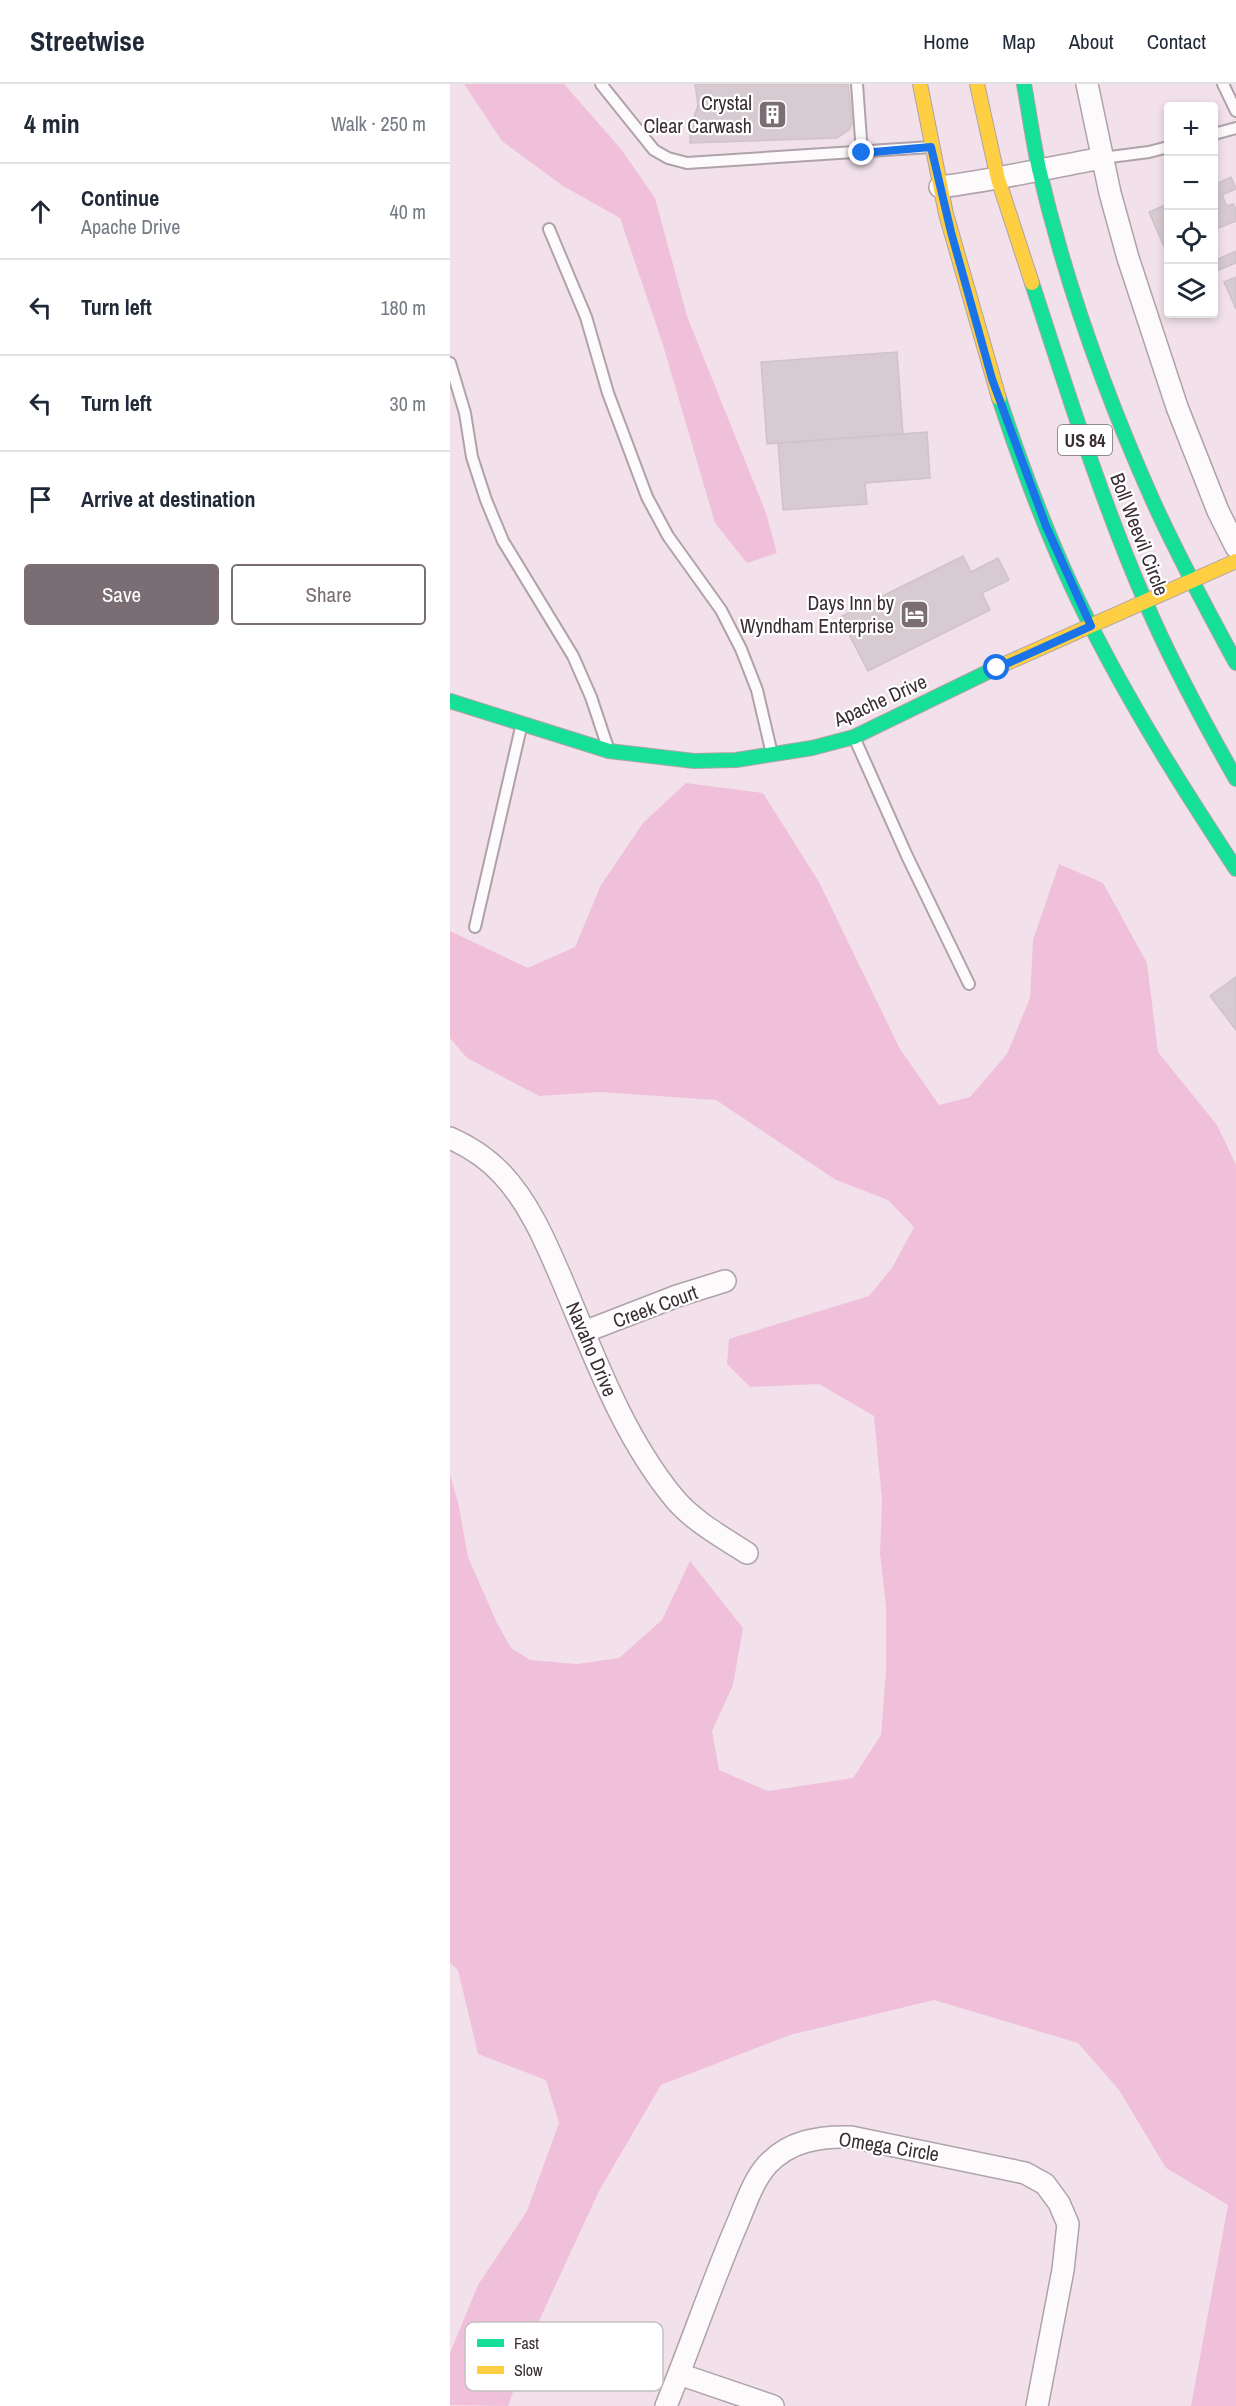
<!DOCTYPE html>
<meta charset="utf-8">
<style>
body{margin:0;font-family:"Archivo Narrow",sans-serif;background:#f2f2f3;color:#1f2937}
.controls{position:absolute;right:18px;top:18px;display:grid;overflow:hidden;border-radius:6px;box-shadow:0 3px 9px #0003}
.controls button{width:54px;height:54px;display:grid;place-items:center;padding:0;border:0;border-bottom:2px solid #e0e1e3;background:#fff;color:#1f2937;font:30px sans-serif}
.stop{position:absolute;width:18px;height:18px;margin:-14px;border:4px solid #1a73e8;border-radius:50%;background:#fff}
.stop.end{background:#1a73e8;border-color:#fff;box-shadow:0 2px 6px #0008}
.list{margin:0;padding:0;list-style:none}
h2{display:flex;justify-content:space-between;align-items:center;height:78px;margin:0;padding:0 24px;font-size:26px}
h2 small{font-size:20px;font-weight:400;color:#747a83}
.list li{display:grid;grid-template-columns:39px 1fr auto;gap:18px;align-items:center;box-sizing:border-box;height:96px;padding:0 24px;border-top:2px solid #e0e1e3}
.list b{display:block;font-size:22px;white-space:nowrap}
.list p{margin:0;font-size:20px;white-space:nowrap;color:#747a83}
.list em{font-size:20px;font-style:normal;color:#747a83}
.actions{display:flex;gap:12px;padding:18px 24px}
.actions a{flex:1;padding:14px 0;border:2px solid #7a6d74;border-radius:6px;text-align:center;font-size:21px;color:#7a6d74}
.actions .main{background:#7a6d74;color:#fff}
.icon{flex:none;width:33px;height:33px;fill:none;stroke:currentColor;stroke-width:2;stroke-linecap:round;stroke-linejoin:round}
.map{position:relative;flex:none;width:786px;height:2322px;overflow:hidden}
header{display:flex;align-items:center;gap:36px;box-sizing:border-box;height:84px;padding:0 30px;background:#fff;border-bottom:2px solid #e0e1e3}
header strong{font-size:28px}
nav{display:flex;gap:33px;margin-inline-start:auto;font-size:21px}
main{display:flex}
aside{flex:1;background:#fff}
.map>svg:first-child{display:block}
.green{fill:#f0c0db}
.building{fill:#d7cad1;stroke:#cfc2c9;stroke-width:1.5}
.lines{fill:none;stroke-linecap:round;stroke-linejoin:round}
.lane-casing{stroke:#afa2a9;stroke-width:14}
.street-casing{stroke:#afa2a9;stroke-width:24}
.fast-casing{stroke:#afa2a9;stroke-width:16}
.slow-casing{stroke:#afa2a9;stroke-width:16}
.lane{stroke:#fdfafc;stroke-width:10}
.street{stroke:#fdfafc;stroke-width:21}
.fast{stroke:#16e098;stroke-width:14}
.slow{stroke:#ffcf43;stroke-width:14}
.route{stroke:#1a73e8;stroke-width:8}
.labels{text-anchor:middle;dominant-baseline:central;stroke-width:4.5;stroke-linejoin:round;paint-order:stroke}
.shield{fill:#fff;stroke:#756d71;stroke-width:1.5}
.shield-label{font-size:18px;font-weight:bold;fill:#3a2e34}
.poi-label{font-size:20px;fill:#3a2e34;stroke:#fff;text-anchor:end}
.street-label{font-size:20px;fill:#3a2e34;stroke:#fff}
.key{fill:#fff;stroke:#c4c0c2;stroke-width:1.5}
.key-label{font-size:16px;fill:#3a2e34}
</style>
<header>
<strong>Streetwise</strong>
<nav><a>Home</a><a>Map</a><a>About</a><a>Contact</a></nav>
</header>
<main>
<aside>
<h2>4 min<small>Walk · 250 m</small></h2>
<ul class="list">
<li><svg class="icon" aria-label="ahead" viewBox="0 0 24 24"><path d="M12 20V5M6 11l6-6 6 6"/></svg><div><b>Continue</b><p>Apache Drive</p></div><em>40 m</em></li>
<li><svg class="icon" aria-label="left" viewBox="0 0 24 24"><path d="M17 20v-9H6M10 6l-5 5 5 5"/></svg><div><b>Turn left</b></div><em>180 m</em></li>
<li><svg class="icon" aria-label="left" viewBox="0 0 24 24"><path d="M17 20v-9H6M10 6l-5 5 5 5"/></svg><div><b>Turn left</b></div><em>30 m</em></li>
<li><svg class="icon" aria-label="arrive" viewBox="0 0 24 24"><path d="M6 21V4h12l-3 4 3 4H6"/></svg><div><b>Arrive at destination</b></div></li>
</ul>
<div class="actions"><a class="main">Save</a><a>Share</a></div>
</aside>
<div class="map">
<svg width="786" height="2322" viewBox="0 0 786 2322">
<rect width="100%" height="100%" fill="#f2e1ea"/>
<!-- green -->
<path class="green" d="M14 0H114L171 65 205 114 237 232 316 429 327 469 297 479 265 439 213 261 170 134 113 102 52 57Z
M236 699 313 709 369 798 450 965 489 1021 520 1013 557 970 580 914 583 856 609 780 653 799 697 879 708 968 767 1041 786 1081V2322H741L778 2121 716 2084 669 2006 628 1959 484 1916 340 1951 211 2001 149 2107 88 2239 58 2322 0 2321V2269L28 2201 77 2127 109 2039 96 1996 28 1970 8 1886 0 1879V1391L8 1418 18 1473 47 1539 61 1564 80 1576 127 1580 169 1574 212 1536 240 1477 293 1544 283 1601 262 1647 269 1686 318 1707 403 1694 431 1651 436 1587V1523L430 1469 432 1416 424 1332 369 1300 300 1303 277 1280 279 1255 419 1212 442 1184 464 1143 438 1116 386 1096 266 1016 150 1008 89 1012 17 974 0 954V847L78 884 125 863 151 801 193 739Z"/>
<!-- building -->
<path class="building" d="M245 0H398L402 39 400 45 387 54 240 59V46L248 21Z
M781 93 786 105 772 111 777 122 783 120 786 125V137L764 146V101Z
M718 120V165L716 167 699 128Z
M786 167V179L764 188V177Z
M786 193V225L774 198Z
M447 268 453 350 317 360 311 278Z
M477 348 480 394 415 399 417 420 333 426 328 359Z
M513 472 521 488 548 474 559 496 532 509 540 526 418 587 390 533Z
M786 893V946L760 912Z"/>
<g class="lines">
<defs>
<path id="lane" d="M151 0 204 66 218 74 237 79 481 63
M407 0 412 69
M773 0 786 27
M764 50 786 44
M652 74 699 68 718 63
M99 145 136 233 158 309 197 413 218 452 271 526 291 565 307 606 322 670
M0 279 15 329 22 373 36 416 53 457 123 572 141 613 158 664
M404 653 457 772 519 900
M25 843 72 639"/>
<path id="street" d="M637 0 660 109 678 174 727 323 768 427 786 463
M490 103C545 96 598 84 652 74
M0 1054C18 1062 38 1075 52 1090 80 1120 96 1159 112 1196 144 1271 172 1351 224 1414 243 1437 272 1453 297 1469
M134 1248 227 1212 275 1197
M229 2290 323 2322
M216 2322C241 2261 262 2198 288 2138 296 2119 303 2097 317 2081 339 2057 369 2052 401 2053L575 2089 595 2100 609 2119 618 2140 613 2186 587 2322"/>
<path id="fast" d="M574 0C579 28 583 57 589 85 615 197 656 312 703 417 728 472 757 526 786 579
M582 199C617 306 650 413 695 517 721 578 753 637 786 695
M549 314C570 378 593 440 621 501 667 600 726 694 786 785
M0 617 159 667 244 677 286 676 362 664 404 653 548 583"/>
<path id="slow" d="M470 0 496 130 549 314
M527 0 548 95 582 199
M548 583 786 477"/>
</defs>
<!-- lane casing -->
<use href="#lane" class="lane-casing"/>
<!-- street casing -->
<use href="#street" class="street-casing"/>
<!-- fast casing -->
<use href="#fast" class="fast-casing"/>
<!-- slow casing -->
<use href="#slow" class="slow-casing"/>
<!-- lane -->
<use href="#lane" class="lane"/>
<!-- street -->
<use href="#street" class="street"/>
<!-- fast -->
<use href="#fast" class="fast"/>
<!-- slow -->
<use href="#slow" class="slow"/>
</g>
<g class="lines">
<!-- route -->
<path class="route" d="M412 69 481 63 501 148 542 295 596 442 641 542 547 584"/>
</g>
<!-- icons -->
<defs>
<symbol id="building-square" viewBox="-11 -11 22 22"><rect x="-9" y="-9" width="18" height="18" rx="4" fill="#7a6d74" stroke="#fff"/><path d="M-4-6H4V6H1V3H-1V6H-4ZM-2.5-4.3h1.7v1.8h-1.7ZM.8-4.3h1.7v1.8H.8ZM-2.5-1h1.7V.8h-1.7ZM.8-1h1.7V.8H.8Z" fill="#fff"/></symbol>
<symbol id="hotel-square" viewBox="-11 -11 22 22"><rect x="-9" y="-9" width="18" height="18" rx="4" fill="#7a6d74" stroke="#fff"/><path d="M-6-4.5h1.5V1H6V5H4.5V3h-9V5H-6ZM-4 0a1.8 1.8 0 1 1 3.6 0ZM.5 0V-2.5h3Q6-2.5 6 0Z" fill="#fff"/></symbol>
</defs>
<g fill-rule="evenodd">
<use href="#building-square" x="306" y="14" width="33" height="33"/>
<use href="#hotel-square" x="448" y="514" width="33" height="33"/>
</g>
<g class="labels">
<!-- shield labels -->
<rect class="shield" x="608" y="341" width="54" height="30" rx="4.5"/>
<g class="shield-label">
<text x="635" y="356">US 84</text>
</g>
<!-- poi labels -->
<g class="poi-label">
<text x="302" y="18">Crystal<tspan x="302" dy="23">Clear Carwash</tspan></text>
<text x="444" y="518">Days Inn by<tspan x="444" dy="23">Wyndham Enterprise</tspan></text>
</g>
<!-- street labels -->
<g class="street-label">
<text transform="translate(690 450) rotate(69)">Boll Weevil Circle</text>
<text transform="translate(430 616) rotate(-24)">Apache Drive</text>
<text transform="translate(205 1222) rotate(-20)">Creek Court</text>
<text transform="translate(142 1265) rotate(67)">Navaho Drive</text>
<text transform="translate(439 2062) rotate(9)">Omega Circle</text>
</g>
</g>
<!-- legend -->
<rect x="15" y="2238" width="198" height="69" rx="9" class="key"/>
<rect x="27" y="2255" width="27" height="8" fill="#16e098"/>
<rect x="27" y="2282" width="27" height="8" fill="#ffcf43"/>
<g class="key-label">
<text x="64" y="2265">Fast</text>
<text x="64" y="2292">Slow</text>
</g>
</svg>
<div class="controls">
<button>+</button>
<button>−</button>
<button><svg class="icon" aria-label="locate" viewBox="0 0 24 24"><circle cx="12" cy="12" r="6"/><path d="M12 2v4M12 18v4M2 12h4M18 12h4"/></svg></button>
<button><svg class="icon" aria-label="layers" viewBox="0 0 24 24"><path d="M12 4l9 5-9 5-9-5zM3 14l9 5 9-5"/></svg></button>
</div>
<div class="stop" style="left:547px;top:584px"></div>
<div class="stop end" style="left:412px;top:69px"></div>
</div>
</main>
